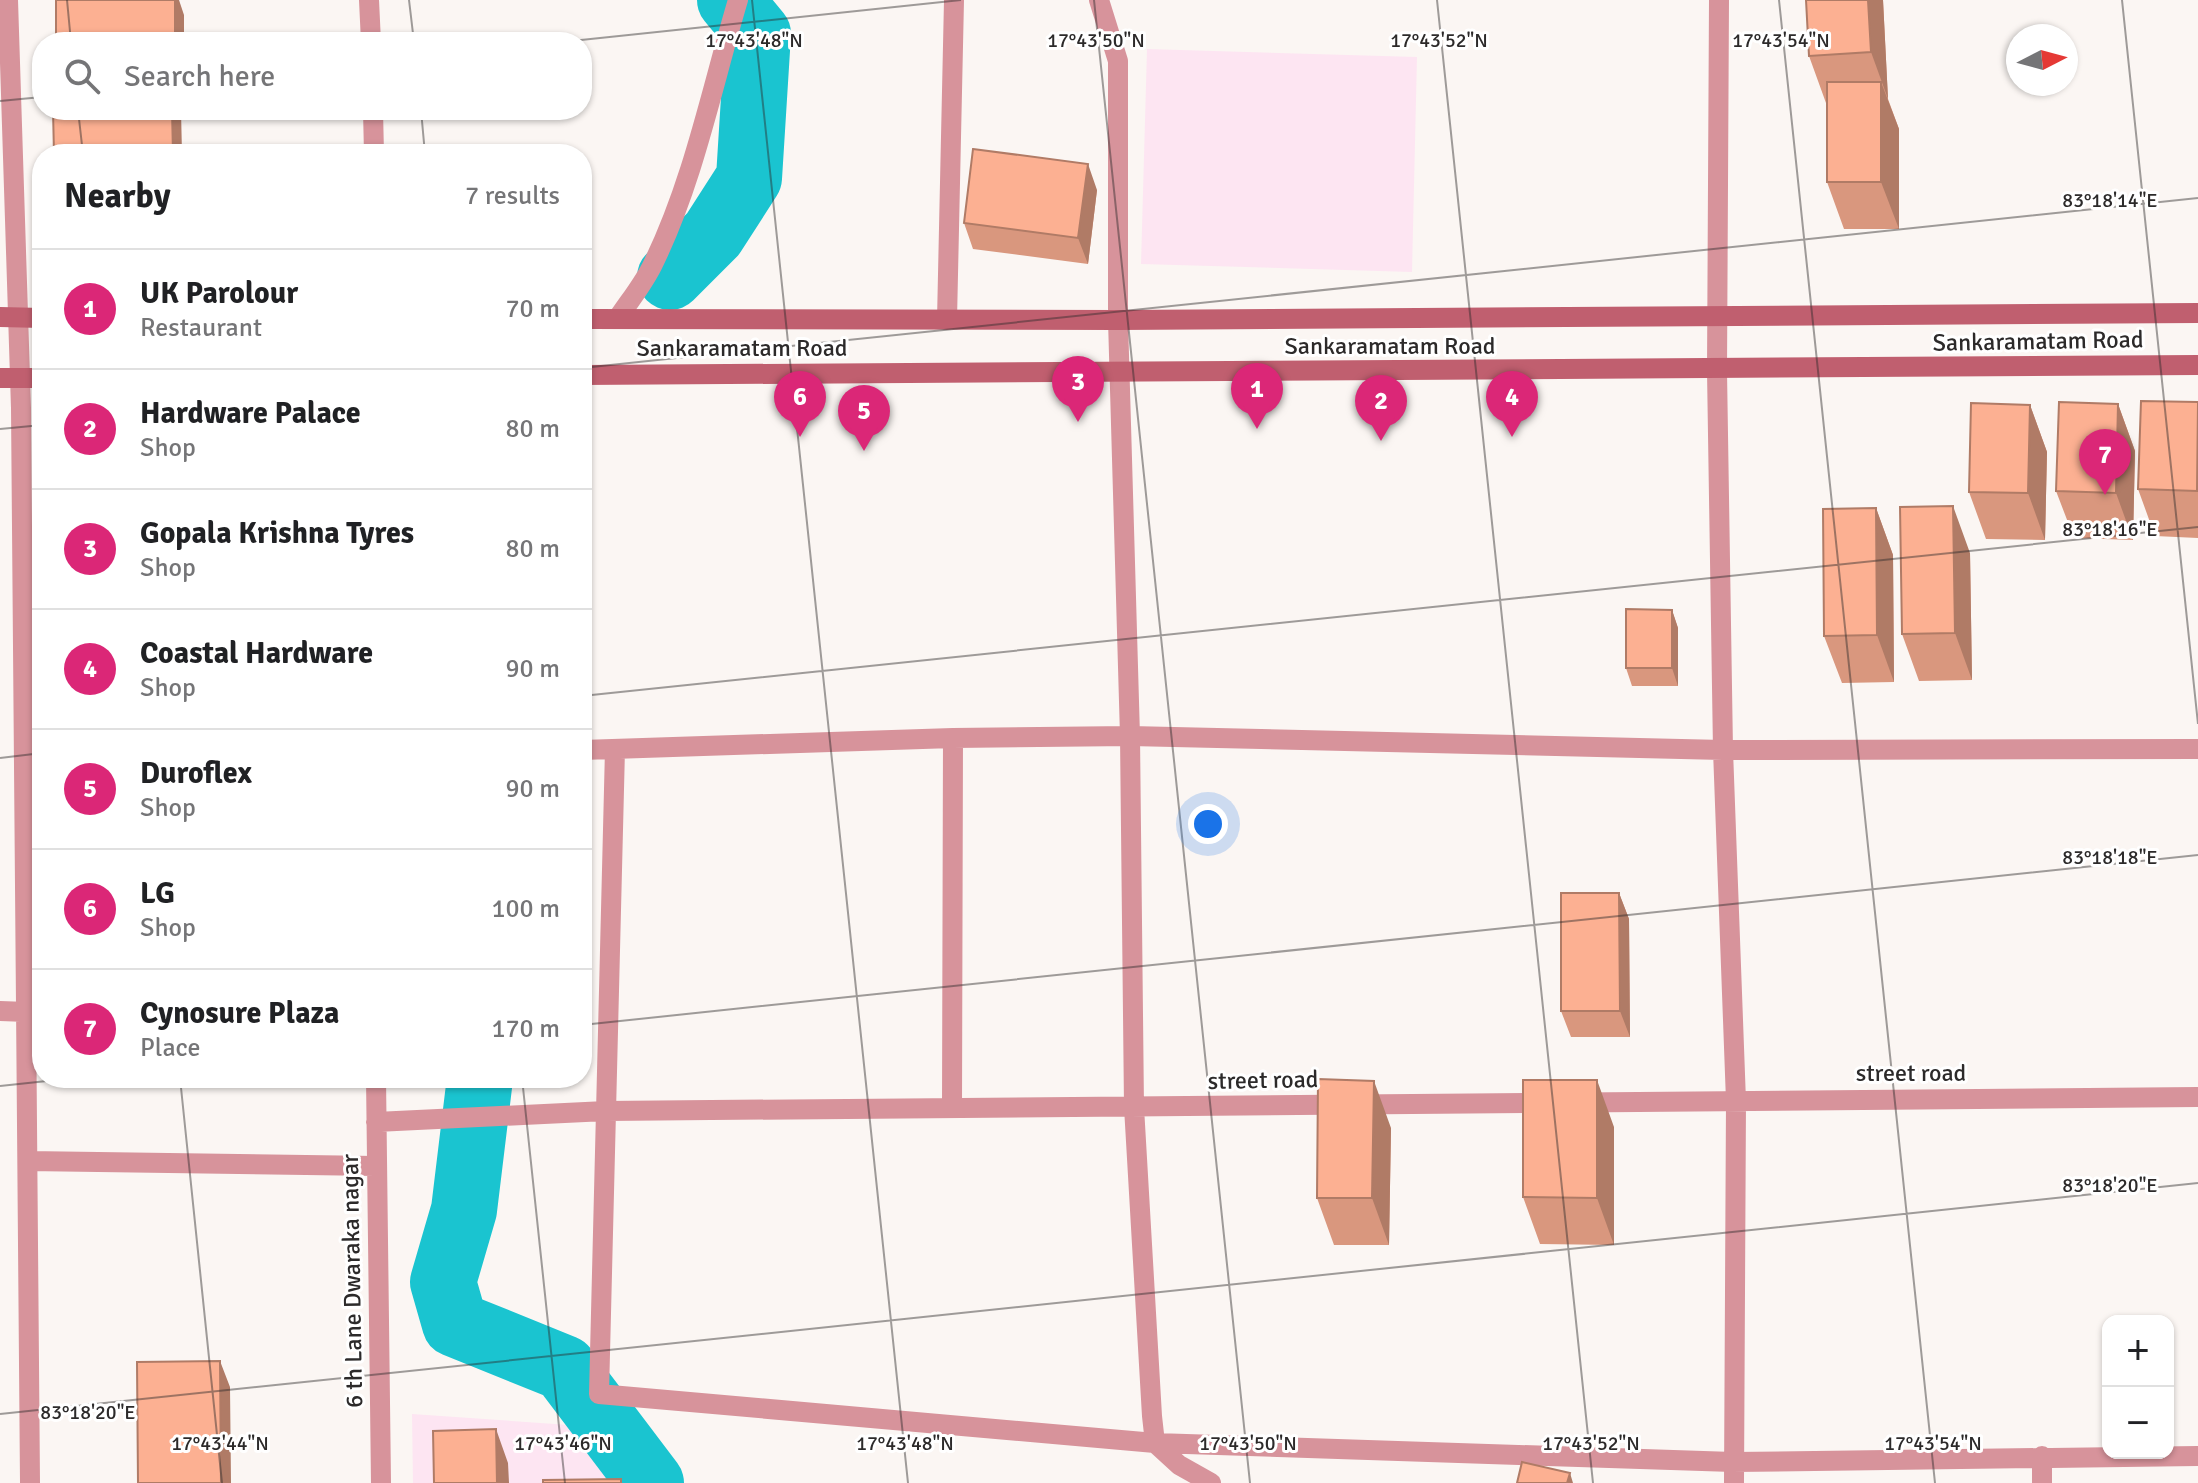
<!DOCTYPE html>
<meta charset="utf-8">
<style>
body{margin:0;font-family:Signika,sans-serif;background:#f6f6f6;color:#202124}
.controls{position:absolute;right:24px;bottom:24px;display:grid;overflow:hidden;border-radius:16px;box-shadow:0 2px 6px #0004}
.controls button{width:72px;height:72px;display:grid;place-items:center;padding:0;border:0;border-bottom:2px solid #e0e0e0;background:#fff;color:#202124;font:40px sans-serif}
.compass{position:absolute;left:2006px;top:24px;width:72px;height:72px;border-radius:50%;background:#fff;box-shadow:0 2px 6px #0004;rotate:84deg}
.you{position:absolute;left:1208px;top:824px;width:28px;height:28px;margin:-20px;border:6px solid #fff;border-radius:50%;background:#1a73e8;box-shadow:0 0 0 12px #1a73e833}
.badge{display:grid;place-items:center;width:52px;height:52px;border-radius:50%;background:#db2777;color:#fff;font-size:26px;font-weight:700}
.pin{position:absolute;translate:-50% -66px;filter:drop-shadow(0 2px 4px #0008)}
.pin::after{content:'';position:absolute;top:42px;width:28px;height:24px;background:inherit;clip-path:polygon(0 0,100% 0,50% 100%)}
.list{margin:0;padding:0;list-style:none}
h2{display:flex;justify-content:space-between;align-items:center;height:104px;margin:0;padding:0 32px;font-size:34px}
h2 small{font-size:26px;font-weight:400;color:#757577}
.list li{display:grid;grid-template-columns:52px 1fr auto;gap:24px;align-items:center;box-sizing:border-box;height:120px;padding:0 32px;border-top:2px solid #e0e0e0}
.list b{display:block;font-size:30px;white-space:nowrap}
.list p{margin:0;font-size:26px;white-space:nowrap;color:#757577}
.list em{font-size:26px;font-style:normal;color:#757577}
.icon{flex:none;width:44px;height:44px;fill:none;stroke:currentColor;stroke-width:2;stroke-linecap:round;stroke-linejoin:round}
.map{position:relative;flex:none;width:2198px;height:1483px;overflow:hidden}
.search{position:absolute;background:#fff;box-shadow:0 2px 6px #0004;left:32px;top:32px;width:560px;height:88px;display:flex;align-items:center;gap:20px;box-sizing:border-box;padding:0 28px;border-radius:32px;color:#757577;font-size:30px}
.panel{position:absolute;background:#fff;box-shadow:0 2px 6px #0004;left:32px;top:144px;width:560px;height:944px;border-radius:32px}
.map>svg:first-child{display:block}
.education{fill:#fde5f2}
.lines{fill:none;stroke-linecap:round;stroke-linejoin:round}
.river{stroke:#1ac4d0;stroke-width:66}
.minor{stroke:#d7939b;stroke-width:20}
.secondary{stroke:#c05f6f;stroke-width:20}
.wall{fill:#d9977e}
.shaded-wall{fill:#b07b66}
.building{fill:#fcb092;stroke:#b07b66;stroke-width:2}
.ticks{fill:none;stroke:#2c2a2a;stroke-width:2;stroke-opacity:0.45}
.labels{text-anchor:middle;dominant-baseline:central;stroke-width:6;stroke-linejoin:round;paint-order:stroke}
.street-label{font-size:24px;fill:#2c2a2a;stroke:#fff}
.ticks-label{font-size:20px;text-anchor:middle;fill:#2c2a2a;stroke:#fff;stroke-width:6;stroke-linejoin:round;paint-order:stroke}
</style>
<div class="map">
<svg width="2198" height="1483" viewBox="0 0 2198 1483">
<rect width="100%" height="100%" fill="#fbf6f3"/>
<!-- education -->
<path class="education" d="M1147 49 1417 57 1412 272 1141 264Z
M412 1414 598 1427 622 1483H413Z"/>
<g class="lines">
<!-- river -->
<path class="river" d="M670 277 713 234 749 178 758 34 730 0
M480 1078 464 1210 443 1282 455 1324 564 1368 651 1483"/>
<!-- minor -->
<path class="minor" d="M8 0 21 408 30 1483
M369 0 371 42
M1099 0 1118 61V320L1130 736 1134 1107 1152 1416 1155 1443 1179 1465 1211 1483
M1719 0 1717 371 1723 750 1736 1101 1734 1483
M373 110 374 154
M618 318C630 300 645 282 654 262 694 179 712 87 738 0
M947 320 954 0
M615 749 599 1394 1155 1443 1733 1462 2198 1456
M582 750 953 738 1130 736 1723 750 2198 749
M0 1011 27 1012
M376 1078 381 1483
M952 1108 953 738
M376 1122 606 1111 2198 1097
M28 1161 375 1166
M2042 1483V1456"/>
<!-- secondary -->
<path class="secondary" d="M0 317 42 318
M582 319 1118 320 2198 313
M582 375 2198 365
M0 378H42"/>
</g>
<!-- wall -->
<path class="wall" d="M1883 0 1888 99 1899 129V229H1844L1827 182 1826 103 1809 56Z
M1097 190 1088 264 973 249 964 223Z
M2198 402V538L2155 536 2138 489Z
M2118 404 2135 451 2133 540 2074 538 2056 491Z
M2030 405 2047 452 2045 540 1986 539 1969 492Z
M1876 508 1893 555 1894 682 1842 683 1824 636Z
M1970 553 1972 680 1919 681 1902 634Z
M1672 610 1678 628V686H1632L1626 668Z
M1619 893 1629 919 1630 1037H1571L1561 1011Z
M1614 1127V1245L1540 1244 1523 1197Z
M1391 1128 1389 1245H1334L1317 1198Z"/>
<!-- shaded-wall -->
<path class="shaded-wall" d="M175 0H179L184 15V42H175Z
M1868 0H1883L1888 99 1871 52Z
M1881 82 1899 129V229L1881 182Z
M172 110H181L182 154H173Z
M1088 164 1097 190 1088 264 1078 238Z
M2118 404 2135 451 2133 540 2116 493Z
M2030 405 2047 452 2045 540 2028 493Z
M1953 506 1970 553 1972 680 1955 633Z
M1876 508 1893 555 1894 682 1877 635Z
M1672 610 1678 628V686L1672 668Z
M1619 893 1629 919 1630 1037 1620 1011Z
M1597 1080 1614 1127V1245L1597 1198Z
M1374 1081 1391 1128 1389 1245 1372 1198Z
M220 1361 230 1387 231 1483H221Z
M496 1429 508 1463 509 1483H497Z
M1570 1473 1573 1483H1567Z"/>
<!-- building -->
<path class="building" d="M56 0H175V42H56Z
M1806 0H1868L1871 52 1809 56Z
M1827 82H1881V182H1827Z
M53 110H172L173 154H54Z
M973 149 1088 164 1078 238 964 223Z
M2141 401 2198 402 2197 491 2138 489Z
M2059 402 2118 404 2116 493 2056 491Z
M1971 403 2030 405 2028 493 1969 492Z
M1953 506 1955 633 1902 634 1900 507Z
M1876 508 1877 635 1824 636 1823 509Z
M1626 609 1672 610V668H1626Z
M1561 893H1619L1620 1011H1561Z
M1318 1079 1374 1081 1372 1198H1317Z
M1523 1080H1597V1198L1523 1197Z
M220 1361 221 1483H138L137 1362Z
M496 1429 497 1483H434L433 1431Z
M1522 1462 1570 1473 1567 1483H1517Z
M621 1479V1483H543V1480Z"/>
<!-- ticks -->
<path class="ticks" d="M67 0 71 42M409 0 414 42M752 0 908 1483M1094 0 1250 1483M1437 0 1593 1483M1779 0 1935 1483M2122 0 2198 724M562 42 961 0M0 101 42 97M78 110 83 154M421 110 425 154M582 368 2198 198M0 429 42 425M582 696 2198 527M0 758 42 753M582 1025 2198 855M180 1078 222 1483M522 1078 565 1483M0 1086 75 1078M0 1414 2198 1183"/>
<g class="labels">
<!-- street labels -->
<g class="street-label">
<text transform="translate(2038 341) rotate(-1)">Sankaramatam Road</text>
<text x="1390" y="346">Sankaramatam Road</text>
<text x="742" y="348">Sankaramatam Road</text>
<text x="1911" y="1073">street road</text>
<text transform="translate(1263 1080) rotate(-1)">street road</text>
<text transform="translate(352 1281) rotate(-91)">6 th Lane Dwaraka nagar</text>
</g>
</g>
<g class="ticks-label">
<text x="754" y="47">17°43'48"N</text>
<text x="1096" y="47">17°43'50"N</text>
<text x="1439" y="47">17°43'52"N</text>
<text x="1781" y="47">17°43'54"N</text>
<text x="2110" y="207">83°18'14"E</text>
<text x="2110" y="536">83°18'16"E</text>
<text x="2110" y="864">83°18'18"E</text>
<text x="2110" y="1192">83°18'20"E</text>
<text x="88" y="1419">83°18'20"E</text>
<text x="220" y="1450">17°43'44"N</text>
<text x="563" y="1450">17°43'46"N</text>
<text x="905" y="1450">17°43'48"N</text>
<text x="1248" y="1450">17°43'50"N</text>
<text x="1591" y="1450">17°43'52"N</text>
<text x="1933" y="1450">17°43'54"N</text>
</g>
</svg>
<div class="controls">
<button>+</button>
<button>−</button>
</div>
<svg class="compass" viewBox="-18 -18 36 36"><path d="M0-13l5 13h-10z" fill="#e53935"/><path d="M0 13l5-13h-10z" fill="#757577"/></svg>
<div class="you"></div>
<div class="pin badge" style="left:1257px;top:429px">1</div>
<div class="pin badge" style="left:1381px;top:441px">2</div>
<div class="pin badge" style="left:1078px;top:422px">3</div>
<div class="pin badge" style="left:1512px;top:437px">4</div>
<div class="pin badge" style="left:864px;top:451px">5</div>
<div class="pin badge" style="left:800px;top:437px">6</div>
<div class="pin badge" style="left:2105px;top:495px">7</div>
<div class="search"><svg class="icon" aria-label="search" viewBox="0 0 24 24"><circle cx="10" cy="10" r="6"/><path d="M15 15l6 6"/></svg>Search here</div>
<section class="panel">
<h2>Nearby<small>7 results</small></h2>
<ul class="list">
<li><span class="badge">1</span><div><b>UK Parolour</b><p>Restaurant</p></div><em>70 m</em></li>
<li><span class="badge">2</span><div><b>Hardware Palace</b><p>Shop</p></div><em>80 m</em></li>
<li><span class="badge">3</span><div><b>Gopala Krishna Tyres</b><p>Shop</p></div><em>80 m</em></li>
<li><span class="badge">4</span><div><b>Coastal Hardware</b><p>Shop</p></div><em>90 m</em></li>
<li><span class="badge">5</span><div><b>Duroflex</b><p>Shop</p></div><em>90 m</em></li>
<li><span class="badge">6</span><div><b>LG</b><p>Shop</p></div><em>100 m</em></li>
<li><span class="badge">7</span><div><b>Cynosure Plaza</b><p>Place</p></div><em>170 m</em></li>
</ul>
</section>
</div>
